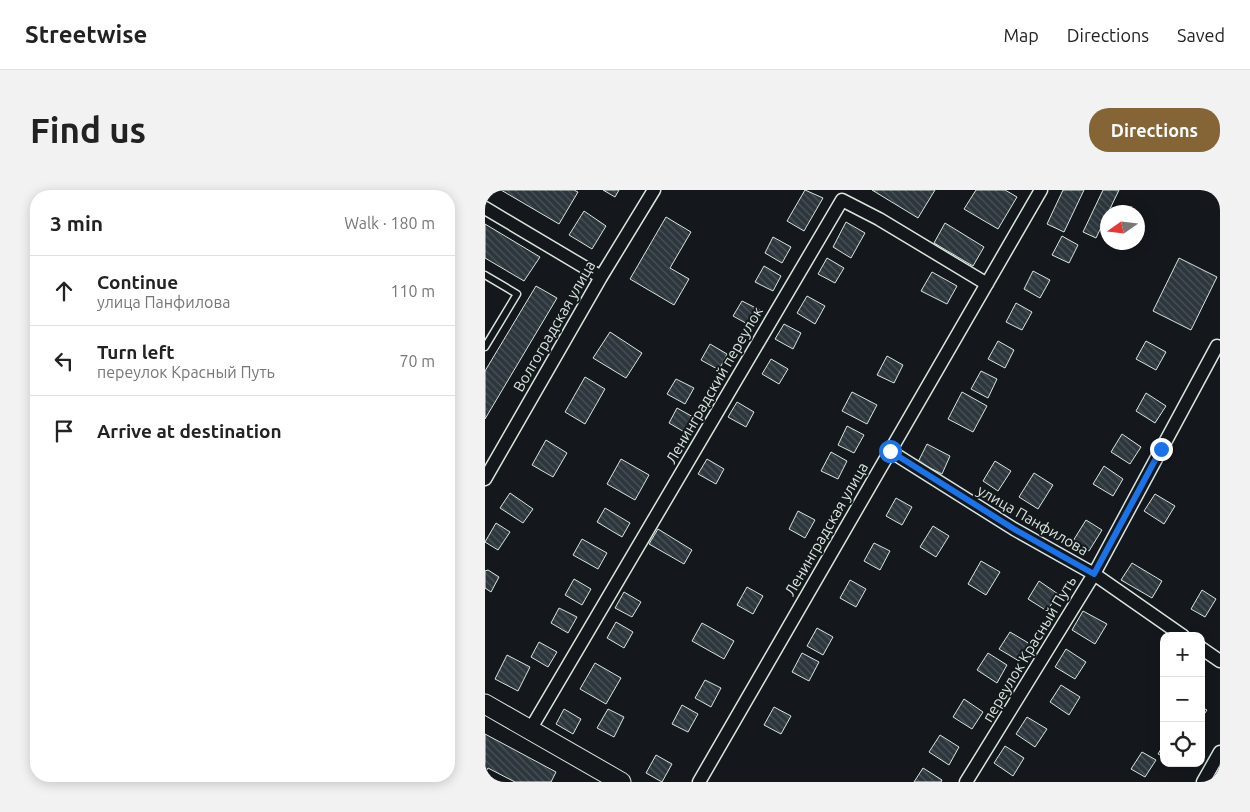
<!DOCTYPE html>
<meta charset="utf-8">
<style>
body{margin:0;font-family:Ubuntu,sans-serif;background:#f2f2f2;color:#222}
.controls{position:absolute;right:15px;bottom:15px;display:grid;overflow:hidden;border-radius:10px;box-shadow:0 2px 12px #0003}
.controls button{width:45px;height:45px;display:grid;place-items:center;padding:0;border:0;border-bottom:1px solid #e0e0e0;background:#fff;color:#222;font:25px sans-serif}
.compass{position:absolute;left:615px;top:15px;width:45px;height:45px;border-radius:50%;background:#fff;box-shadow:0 2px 12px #0003;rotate:256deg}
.stop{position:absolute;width:15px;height:15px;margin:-11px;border:4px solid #1a73e8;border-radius:50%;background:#fff}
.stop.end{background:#1a73e8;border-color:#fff;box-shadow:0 1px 5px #0008}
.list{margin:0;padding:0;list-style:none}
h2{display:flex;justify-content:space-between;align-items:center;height:65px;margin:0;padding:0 20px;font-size:21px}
h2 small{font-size:16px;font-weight:400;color:#767676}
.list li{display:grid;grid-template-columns:32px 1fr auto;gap:15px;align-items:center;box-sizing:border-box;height:70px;padding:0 20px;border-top:1px solid #e0e0e0}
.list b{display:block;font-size:19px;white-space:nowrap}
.list p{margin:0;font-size:16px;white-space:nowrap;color:#767676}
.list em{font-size:16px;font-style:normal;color:#767676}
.icon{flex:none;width:28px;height:28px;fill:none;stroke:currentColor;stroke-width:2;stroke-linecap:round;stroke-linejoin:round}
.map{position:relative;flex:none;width:735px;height:592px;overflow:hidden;border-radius:20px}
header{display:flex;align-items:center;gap:30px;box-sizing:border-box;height:70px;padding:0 25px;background:#fff;border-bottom:1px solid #e0e0e0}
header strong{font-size:24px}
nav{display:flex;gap:28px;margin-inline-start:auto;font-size:18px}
.intro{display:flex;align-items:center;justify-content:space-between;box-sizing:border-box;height:120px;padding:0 30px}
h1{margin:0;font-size:35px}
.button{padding:12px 22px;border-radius:20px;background:#856535;color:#fff;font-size:18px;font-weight:700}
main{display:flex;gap:30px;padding:0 30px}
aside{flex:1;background:#fff;border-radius:20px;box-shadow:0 2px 12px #0003}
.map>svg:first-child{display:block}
.building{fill:url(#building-back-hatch);stroke:#d8e6dc}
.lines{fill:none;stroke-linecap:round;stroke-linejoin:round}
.lane-casing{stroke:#d8e6dc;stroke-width:9}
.street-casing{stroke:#d8e6dc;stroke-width:15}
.secondary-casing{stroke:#d8e6dc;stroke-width:21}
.lane{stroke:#14181c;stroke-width:6}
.street{stroke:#14181c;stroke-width:12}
.secondary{stroke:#14181c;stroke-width:19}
.route{stroke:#1a73e8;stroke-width:6}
.labels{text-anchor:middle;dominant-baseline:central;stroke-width:4;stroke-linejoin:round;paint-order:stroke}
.street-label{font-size:15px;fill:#d8e6dc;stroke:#14181c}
</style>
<header>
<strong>Streetwise</strong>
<nav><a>Map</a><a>Directions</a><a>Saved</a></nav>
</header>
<div class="intro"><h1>Find us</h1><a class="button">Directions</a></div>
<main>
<aside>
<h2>3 min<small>Walk · 180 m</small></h2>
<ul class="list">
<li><svg class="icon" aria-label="ahead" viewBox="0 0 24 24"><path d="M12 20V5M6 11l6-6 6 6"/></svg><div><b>Continue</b><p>улица Панфилова</p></div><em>110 m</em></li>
<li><svg class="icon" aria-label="left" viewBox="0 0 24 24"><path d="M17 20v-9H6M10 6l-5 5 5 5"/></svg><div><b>Turn left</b><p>переулок Красный Путь</p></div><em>70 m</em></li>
<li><svg class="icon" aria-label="arrive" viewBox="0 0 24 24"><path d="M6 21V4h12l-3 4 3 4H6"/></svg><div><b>Arrive at destination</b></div></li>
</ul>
</aside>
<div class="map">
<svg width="735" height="592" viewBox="0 0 735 592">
<defs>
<pattern id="building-back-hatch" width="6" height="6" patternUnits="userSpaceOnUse" patternTransform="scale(1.25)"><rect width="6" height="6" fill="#2c363c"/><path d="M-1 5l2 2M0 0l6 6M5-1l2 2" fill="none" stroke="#4a5358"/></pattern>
</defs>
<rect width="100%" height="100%" fill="#14181c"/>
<!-- building -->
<path class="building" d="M16 0H89L93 2 74 34Z
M118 0H134L130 7Z
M320 0 338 8 319 41 302 31Z
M387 0H450L433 28Z
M491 0H520L532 7 513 39 479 19Z
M578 0H599L579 42 562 34Z
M618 0H634L611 48 598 42Z
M99 21 121 36 107 59 84 45Z
M181 27 206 42 185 78 204 89 189 115 145 89Z
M361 32 380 43 366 68 348 57Z
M460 33 499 57 488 76 449 53Z
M0 34 55 67 39 91 0 68Z
M577 46 593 55 584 73 567 65Z
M288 47 306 57 297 73 280 63Z
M342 68 359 78 350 93 333 84Z
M694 68 732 87 706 140 668 121Z
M279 76 296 86 288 101 270 92Z
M548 81 565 90 555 108 539 99Z
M447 82 472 96 462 114 436 101Z
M51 96 72 108 0 229V181Z
M322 106 340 116 330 134 312 123Z
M257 111 275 120 266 136 248 126Z
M531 113 547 122 537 140 521 132Z
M299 134 316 143 308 159 290 149Z
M125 142 157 163 141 188 108 168Z
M513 151 529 160 520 178 503 169Z
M661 151 681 162 671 180 651 169Z
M225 154 242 164 234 180 216 170Z
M402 166 418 175 409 193 392 185Z
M286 169 303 179 294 194 277 184Z
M496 181 512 189 503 208 486 199Z
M100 187 120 199 100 234 80 222Z
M191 189 209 198 200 214 182 204Z
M367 202 392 215 382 234 357 221Z
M477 202 502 216 488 242 463 229Z
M661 203 681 216 670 233 651 221Z
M252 212 269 222 261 237 243 227Z
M192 218 210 228 201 243 184 233Z
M362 236 379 245 369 263 353 255Z
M637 244 656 257 645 274 626 262Z
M61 250 82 263 68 287 47 275Z
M442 254 465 266 457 284 433 272Z
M346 262 362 271 353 289 336 281Z
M136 269 164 285 150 310 122 294Z
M222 269 239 279 231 294 213 284Z
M510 271 526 281 513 301 498 291Z
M619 276 638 289 628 306 608 294Z
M549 283 568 295 553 319 534 307Z
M25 303 48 319 38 333 15 318Z
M670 304 690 316 679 334 659 321Z
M411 308 427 317 417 335 401 326Z
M120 318 145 333 137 347 112 332Z
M313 321 330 330 320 348 304 339Z
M601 330 617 340 604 361 588 351Z
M11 333 25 342 13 360 0 352Z
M448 336 464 346 451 367 435 357Z
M173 339 207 360 199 374 164 354Z
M97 349 122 363 113 379 88 365Z
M389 353 405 361 395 380 379 371Z
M496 371 515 382 501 405 483 394Z
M647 373 677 391 667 408 636 390Z
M3 380 14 387 6 402 0 398V381Z
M89 389 106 399 97 415 80 405Z
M365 390 381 399 371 417 355 408Z
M554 391 573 404 562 421 543 409Z
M262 397 278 406 268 424 252 415Z
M717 400 731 409 720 427 706 419Z
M139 402 156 412 147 427 130 418Z
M74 418 92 427 83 443 66 433Z
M598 421 622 434 610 454 587 440Z
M131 432 148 442 139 458 122 448Z
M217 433 249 451 239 469 207 451Z
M332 438 348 447 338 465 322 456Z
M525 442 545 454 534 471 514 459Z
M54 452 72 462 63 477 46 467Z
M581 459 601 472 590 489 570 477Z
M317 463 334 472 324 491 307 482Z
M503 463 522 475 512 493 492 480Z
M22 465 45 477 33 501 10 489Z
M110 473 136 488 121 514 95 499Z
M220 490 236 498 226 517 210 508Z
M576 495 595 507 584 525 565 512Z
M479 509 498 522 487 539 468 527Z
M197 515 213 524 203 542 187 534Z
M289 517 306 526 296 544 279 535Z
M716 517 722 520 716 529Z
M79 519 96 529 88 544 71 534Z
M123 519 139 527 129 547 112 538Z
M542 527 562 539 550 557 531 544Z
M0 544 71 582 66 592H30L3 578 0 583Z
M455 545 474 557 464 575 444 562Z
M679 554V567L673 564Z
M520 556 539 568 528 586 509 573Z
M657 562 671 570 660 587 646 579Z
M171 565 187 574 177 592 161 583Z
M438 578 457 590 456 592H429Z"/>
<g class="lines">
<defs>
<path id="lane" d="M0 85 32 104 0 157"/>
<path id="street" d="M0 18 116 87
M405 261 529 339 609 384 698 446
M0 289 116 87 169 0
M716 458 735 471
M45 540 357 10 394 29 502 94
M214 592 556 0
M481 592 609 384 732 156
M718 592 735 562"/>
<path id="secondary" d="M0 514 136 592"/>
</defs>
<!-- lane casing -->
<use href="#lane" class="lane-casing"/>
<!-- street casing -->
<use href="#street" class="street-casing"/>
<!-- secondary casing -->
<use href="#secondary" class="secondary-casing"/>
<!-- lane -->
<use href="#lane" class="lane"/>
<!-- street -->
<use href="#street" class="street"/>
<!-- secondary -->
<use href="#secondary" class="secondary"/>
</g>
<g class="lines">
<!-- route -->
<path class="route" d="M405 261 529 339 609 384 676 259"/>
</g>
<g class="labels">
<!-- street labels -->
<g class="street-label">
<text transform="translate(69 136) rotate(-60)">Волгоградская улица</text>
<text transform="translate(229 195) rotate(-60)">Ленинградский переулок</text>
<text transform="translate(548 330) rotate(30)">улица Панфилова</text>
<text transform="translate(341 339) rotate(-60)">Ленинградская улица</text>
<text transform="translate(544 459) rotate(-59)">переулок Красный Путь</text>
</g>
</g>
</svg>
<div class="controls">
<button>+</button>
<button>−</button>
<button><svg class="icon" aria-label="locate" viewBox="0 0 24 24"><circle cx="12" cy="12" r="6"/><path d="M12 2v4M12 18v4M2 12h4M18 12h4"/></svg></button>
</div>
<svg class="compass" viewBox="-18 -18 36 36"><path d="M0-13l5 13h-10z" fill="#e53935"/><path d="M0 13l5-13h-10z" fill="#767676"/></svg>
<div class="stop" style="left:405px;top:261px"></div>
<div class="stop end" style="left:676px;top:259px"></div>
</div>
</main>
